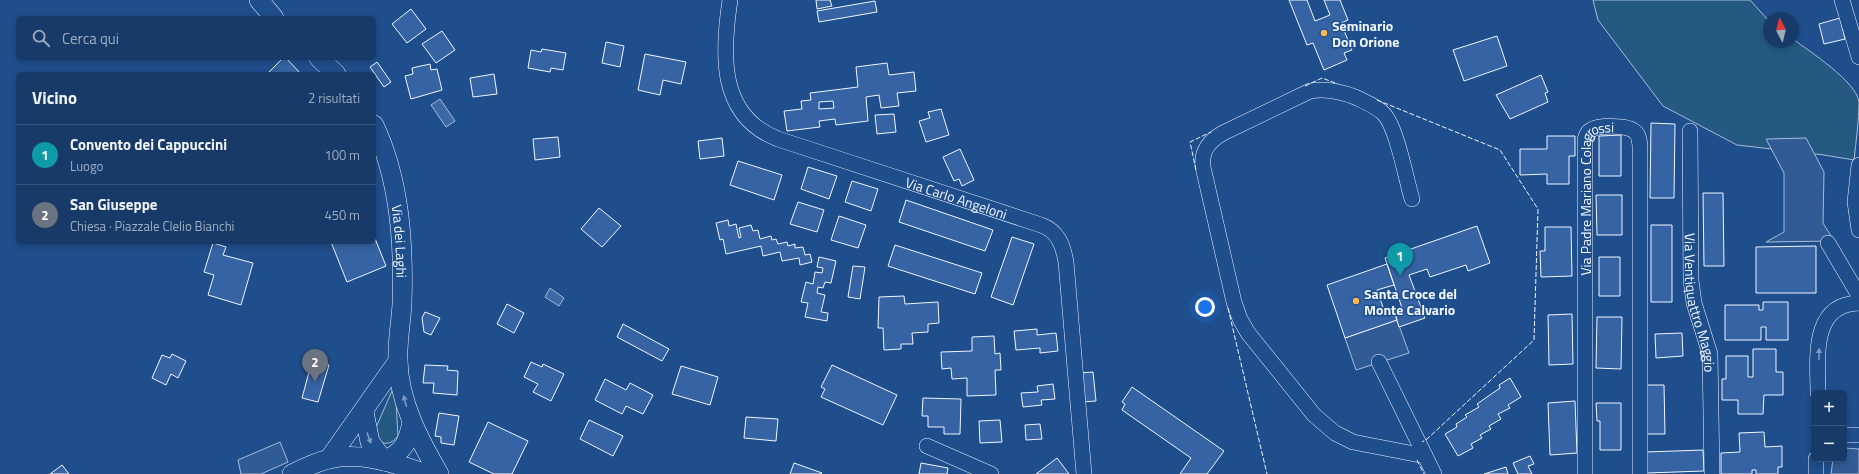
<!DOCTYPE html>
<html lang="it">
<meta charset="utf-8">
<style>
body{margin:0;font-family:"Titillium Web",sans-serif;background:#244571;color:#f1f3f6}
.controls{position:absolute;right:12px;bottom:12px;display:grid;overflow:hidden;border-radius:6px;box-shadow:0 2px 6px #0003}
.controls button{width:36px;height:36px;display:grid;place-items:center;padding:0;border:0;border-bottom:1px solid #36547d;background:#173a69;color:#f1f3f6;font:20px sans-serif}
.compass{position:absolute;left:1763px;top:12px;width:36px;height:36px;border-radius:50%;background:#173a69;box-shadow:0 2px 6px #0003;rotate:353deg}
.you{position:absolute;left:1205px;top:307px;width:14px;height:14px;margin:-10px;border:3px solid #fff;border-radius:50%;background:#1a73e8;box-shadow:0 0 0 6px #1a73e833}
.badge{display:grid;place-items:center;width:26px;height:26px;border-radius:50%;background:#8abfa5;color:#fff;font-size:13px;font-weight:700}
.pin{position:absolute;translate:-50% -33px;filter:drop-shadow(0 1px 2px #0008)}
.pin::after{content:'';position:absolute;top:21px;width:14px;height:12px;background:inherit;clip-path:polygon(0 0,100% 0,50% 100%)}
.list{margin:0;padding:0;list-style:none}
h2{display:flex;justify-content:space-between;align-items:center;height:52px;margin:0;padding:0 16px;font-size:17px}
h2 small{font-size:13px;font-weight:400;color:#9eadc0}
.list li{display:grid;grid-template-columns:26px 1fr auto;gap:12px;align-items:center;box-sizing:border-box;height:60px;padding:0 16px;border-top:1px solid #36547d}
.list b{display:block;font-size:15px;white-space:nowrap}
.list p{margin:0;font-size:13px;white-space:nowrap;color:#9eadc0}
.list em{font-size:13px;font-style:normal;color:#9eadc0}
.icon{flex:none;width:22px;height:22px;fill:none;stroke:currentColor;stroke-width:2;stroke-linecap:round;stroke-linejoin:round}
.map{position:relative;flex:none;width:1859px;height:474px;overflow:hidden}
.search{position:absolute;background:#173a69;box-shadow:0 2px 6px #0003;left:16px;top:16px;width:360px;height:44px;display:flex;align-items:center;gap:10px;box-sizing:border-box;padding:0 14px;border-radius:6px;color:#9eadc0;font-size:15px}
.panel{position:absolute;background:#173a69;box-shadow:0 2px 6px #0003;left:16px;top:72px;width:360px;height:172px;border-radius:6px}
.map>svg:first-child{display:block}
.green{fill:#245a82;stroke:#a8bbd7}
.parking{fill:#305b95;stroke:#a8bbd7}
.water{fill:#3b69a3;stroke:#a8bbd7}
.building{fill:#3563a3;stroke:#f2f6ff;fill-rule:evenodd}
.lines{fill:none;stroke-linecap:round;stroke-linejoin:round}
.minor-casing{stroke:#f2f6ff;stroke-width:16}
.major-casing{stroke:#f2f6ff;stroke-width:20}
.minor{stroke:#1f4e8c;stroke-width:15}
.major{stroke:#1f4e8c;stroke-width:19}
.fence{stroke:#f2f6ff;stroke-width:1;stroke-dasharray:5 2;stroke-linecap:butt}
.oneway{fill:#7e9ac0}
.poi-dot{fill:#ffb74d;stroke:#1f4e8c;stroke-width:1.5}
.labels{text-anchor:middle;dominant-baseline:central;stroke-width:3;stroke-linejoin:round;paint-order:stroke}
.poi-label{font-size:14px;font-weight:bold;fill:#f2f6ff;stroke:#1f4e8c;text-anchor:start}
.street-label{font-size:14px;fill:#f2f6ff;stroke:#1f4e8c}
</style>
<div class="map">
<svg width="1859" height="474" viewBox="0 0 1859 474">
<rect width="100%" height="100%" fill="#1f4e8c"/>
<!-- green -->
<path class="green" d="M1593 0H1750L1769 21V42H1793V39C1809 51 1857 82 1859 102 1859 121 1856 141 1854 160L1824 155 1737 145 1663 106 1598 20Z
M395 384 398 436C393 442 390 444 382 443L374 432Z"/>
<!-- parking -->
<path class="parking" d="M1806 138 1824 172 1823 223 1834 241 1766 242 1784 232V173L1766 139Z
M1397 320 1409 353 1356 370 1345 338Z
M280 442 288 462 261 474H241L238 460Z
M1844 448 1859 449V474H1831L1833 459H1844Z"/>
<!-- water -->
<path class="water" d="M440 99 455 121 446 127 431 105Z
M550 288 564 298 559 306 545 297Z"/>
<!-- building -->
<path class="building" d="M816 0H830L832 6 817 9Z
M1289 0H1307L1315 21 1330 15 1324 0H1340L1348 20 1341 23 1352 50 1344 53 1347 60 1324 70 1313 43 1307 45Z
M875 1 877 12 819 22 817 11Z
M411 9 426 29 407 43 392 24Z
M1840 18 1845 39 1824 44 1819 24Z
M442 31 455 50 436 63 422 44Z
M1497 36 1507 66 1464 81 1453 50Z
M606 42 624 46 620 67 602 63Z
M542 49 566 53 563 70 551 68 550 72 528 68 531 50 541 52Z
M645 54 686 62 681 84 663 80 660 95 638 90Z
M283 58H286L301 74H267Z
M377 62 391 82 384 87 370 67Z
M887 63 889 75 914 72 916 91 897 93 899 106 881 108 879 95 866 97 868 121 836 125 835 119 819 121 820 127 787 131 784 111 802 109 801 101 811 100 810 93 858 87 856 67ZM833 101 834 108 819 109V102Z
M430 64 431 70 437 69 442 90 411 99 405 76 413 74 412 68Z
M494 74 497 94 473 97 470 78Z
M1541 75 1548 92 1545 93 1548 102 1510 119 1496 95Z
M941 109 949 135 926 142 919 121 930 118 928 112Z
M894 114 896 132 877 134 875 115Z
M1651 123 1675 124 1674 198H1650Z
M1621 135V176H1599V136Z
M1547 136H1575V156H1569V184H1547V174L1520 175V149H1547Z
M558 137 560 157 535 160 533 139Z
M722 138 724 156 700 159 698 141Z
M960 149 974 180 962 186 959 179 954 181 943 157Z
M738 161 782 175 774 200 730 185Z
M808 167 837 176 829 199 801 189Z
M852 181 878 189 871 211 845 202Z
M1703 193H1723L1724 266H1704Z
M1596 195H1622V235H1597Z
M906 200 993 230 985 251 899 222Z
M798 202 824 210 817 232 790 224Z
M599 208 621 226 602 247 581 229Z
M839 216 866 225 858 248 831 240Z
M728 220 729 226 736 224 739 238 741 237 739 228 751 225 753 231 758 230 760 239 771 236 772 240 776 239 778 244 787 242 788 246 795 244V248L803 247 805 255 810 254 812 262 800 265 799 258 782 261 780 252 763 256 761 246 726 254 723 239 720 240 716 223Z
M1651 225H1672V302H1651Z
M1477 226 1490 263 1468 271 1466 265 1430 277 1427 269 1409 275 1425 318 1399 327 1394 311 1402 308 1385 258Z
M1545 227H1571L1572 276 1541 277 1540 251H1545Z
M374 236 386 266 347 282 331 242H374Z
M1012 237 1034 244 1013 305 991 297Z
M213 243 226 247 223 255 253 263 241 305 208 295 214 275 204 272Z
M895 245 982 273 975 294 888 266Z
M1816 246V293H1756V247Z
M819 257 836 261 831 283 825 282 823 288 818 287 817 293 825 295 821 312 828 313 827 321 805 317 808 303 801 302 806 282 813 284 815 272 822 273 823 268 817 267Z
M1599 257H1620V296H1599Z
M1387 264 1394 285 1377 290 1385 313 1394 311 1397 320 1345 338 1327 285Z
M853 266 865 267 860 299 848 297Z
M904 296 905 304 938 302 939 323 928 324V332L912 333 913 344H901V349L884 350 883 328H878L879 297Z
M1763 302H1788V340H1766V327H1761V340H1725V305H1759V310H1763Z
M507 304 524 313 514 333 497 324Z
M425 312 440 318 431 335 424 332 422 318Z
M1572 314 1573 364 1549 365 1548 315Z
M1597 317H1622L1621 369 1596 368Z
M623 324 669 349 662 361 617 337Z
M1037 329V335L1056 333 1058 351 1040 353V348L1016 350 1014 331Z
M1682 333 1683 356 1656 358 1655 334Z
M994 336 995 354 1000 353 1001 370H995L996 395 967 396V378L952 379 951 368 942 369 941 352 972 351V337Z
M1753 349H1776V372H1783V395H1764L1763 414H1738V400H1722V379H1726V356H1748V377H1753Z
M172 354 186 361 178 378 171 374 166 385 152 378 162 355 170 358Z
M312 361 329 365 318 402 302 398Z
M531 362 542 367 543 364 564 374 551 401 533 392 538 384 524 377Z
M425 365 448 366 447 370 458 371 457 395 433 393 434 383H423Z
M832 365 897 395 883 425 821 397 825 389 821 387Z
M681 366 718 377 710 405 672 394Z
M1093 372 1096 401 1082 402 1079 373Z
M1510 378 1521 397 1508 405 1510 408 1498 414 1501 419 1489 426 1491 429 1480 435 1482 438 1471 444 1473 448 1458 456 1445 434 1457 427 1456 424 1467 417 1465 415 1479 407 1477 404 1500 388 1499 385Z
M605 379 626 390 630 383 653 395 643 414 626 406 622 414 595 400Z
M1053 384 1055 399 1041 400 1042 405 1023 407 1021 393 1038 392 1037 386Z
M1645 385H1664L1665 434H1645Z
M1132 387 1224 451 1207 474H1180L1191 458 1122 410 1125 404 1122 402Z
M923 398 961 399 960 434H944V427H928V416H922Z
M1575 401 1577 453 1550 455 1548 403Z
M1596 403H1621V450H1600V421H1597Z
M439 413 459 416 454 445 441 443V437L435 436Z
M746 417 778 419 776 441 744 438Z
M589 420 623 436 613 456 580 439Z
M1000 420 1002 442 980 443 979 421Z
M488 422 528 441 512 474H494L469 462Z
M1040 424 1042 439 1026 440 1025 425Z
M1764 432 1765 447 1782 446V467H1778V474H1756V470H1752V474H1721V453L1740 452 1739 433Z
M1703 450 1704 471 1647 473 1646 452Z
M1530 456 1534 464 1528 466 1532 474H1518L1513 463Z
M1057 458 1069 474H1036Z
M794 463 822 473 821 474H790Z
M921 463 948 468 947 474H919Z
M62 465 69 474H50Z
M1506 467 1508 474H1484Z"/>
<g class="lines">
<defs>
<g id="minor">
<path id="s1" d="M730 0C722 53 718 116 778 139L1041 225C1058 231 1063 245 1066 262L1084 474"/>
<path d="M1842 0 1859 57"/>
<path id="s2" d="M1690 131 1691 280 1694 303 1710 354 1712 474"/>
<path d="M1859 165 1855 202 1859 230"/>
<path d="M1412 199C1406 179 1397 128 1384 114 1376 106 1365 102 1355 97 1340 91 1326 88 1310 91L1223 133C1209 141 1201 151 1203 167L1234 302 1240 319 1248 333 1314 415 1335 433 1353 442 1425 456"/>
<path d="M1828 243 1858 294V303"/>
<path d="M1379 362 1434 474"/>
<path d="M1818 393C1818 360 1810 304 1859 303"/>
<path d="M1844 435H1859"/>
<path d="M927 446 991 474"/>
<path id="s3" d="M1585 474V140C1586 136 1587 132 1591 130 1598 125 1628 125 1634 131 1639 134 1639 140 1640 145V474"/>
<path d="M1816 474V459"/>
</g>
<g id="major">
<path d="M259 0 274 18"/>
<path d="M319 58 336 74"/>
<path id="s4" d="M374 125C400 180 404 244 402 304 401 323 397 342 398 361 399 402 419 439 439 474"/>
<path d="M364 412 370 442 384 461C404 451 407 444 412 423"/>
<path d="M329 459 398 361"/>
<path d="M292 474C304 468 316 462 329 459 362 451 396 464 427 474"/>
</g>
</defs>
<!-- minor casing -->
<use href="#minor" class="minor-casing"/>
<!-- major casing -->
<use href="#major" class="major-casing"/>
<!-- minor -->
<use href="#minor" class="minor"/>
<!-- major -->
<use href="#major" class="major"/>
<!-- fence -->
<path class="fence" d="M1305 86 1322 78 1338 84
M1377 100 1500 150 1538 209 1534 340 1427 439 1422 442
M1196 170 1190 142 1211 132
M1228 308 1267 474
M1417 460 1424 474"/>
</g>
<!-- one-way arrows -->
<defs><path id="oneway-solid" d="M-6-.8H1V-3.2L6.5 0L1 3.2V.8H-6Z"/></defs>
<g class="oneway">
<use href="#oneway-solid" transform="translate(1819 354) rotate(-89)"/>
<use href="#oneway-solid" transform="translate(405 401) rotate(-104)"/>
<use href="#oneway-solid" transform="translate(369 438) rotate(70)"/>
</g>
<!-- markers -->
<g class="poi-dot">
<circle cx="1324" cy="33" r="4"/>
<circle cx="1356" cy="301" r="4"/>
</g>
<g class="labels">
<!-- poi labels -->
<g class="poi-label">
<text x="1332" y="25">Seminario<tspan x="1332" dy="16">Don Orione</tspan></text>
<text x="1364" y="293">Santa Croce del<tspan x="1364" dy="16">Monte Calvario</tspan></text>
</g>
<!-- street labels -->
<g class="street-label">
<text stroke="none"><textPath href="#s1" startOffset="349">Via Carlo Angeloni</textPath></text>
<text stroke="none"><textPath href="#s3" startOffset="284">Via Padre Mariano Colagrossi</textPath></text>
<text stroke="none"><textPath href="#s4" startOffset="120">Via dei Laghi</textPath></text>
<text stroke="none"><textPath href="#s2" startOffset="173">Via Ventiquattro Maggio</textPath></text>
</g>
</g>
</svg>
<div class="controls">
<button>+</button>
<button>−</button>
</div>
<svg class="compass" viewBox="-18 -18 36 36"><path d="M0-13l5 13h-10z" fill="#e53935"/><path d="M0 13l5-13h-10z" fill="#9eadc0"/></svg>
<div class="you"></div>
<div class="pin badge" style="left:1400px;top:276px;background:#0f9aa8">1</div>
<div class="pin badge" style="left:315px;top:382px;background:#6b7280">2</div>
<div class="search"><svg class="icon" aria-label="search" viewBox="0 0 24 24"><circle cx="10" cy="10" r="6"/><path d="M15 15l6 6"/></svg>Cerca qui</div>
<section class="panel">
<h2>Vicino<small>2 risultati</small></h2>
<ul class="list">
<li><span class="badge" style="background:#0f9aa8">1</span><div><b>Convento dei Cappuccini</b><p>Luogo</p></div><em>100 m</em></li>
<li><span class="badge" style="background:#6b7280">2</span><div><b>San Giuseppe</b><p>Chiesa · Piazzale Clelio Bianchi</p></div><em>450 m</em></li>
</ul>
</section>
</div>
